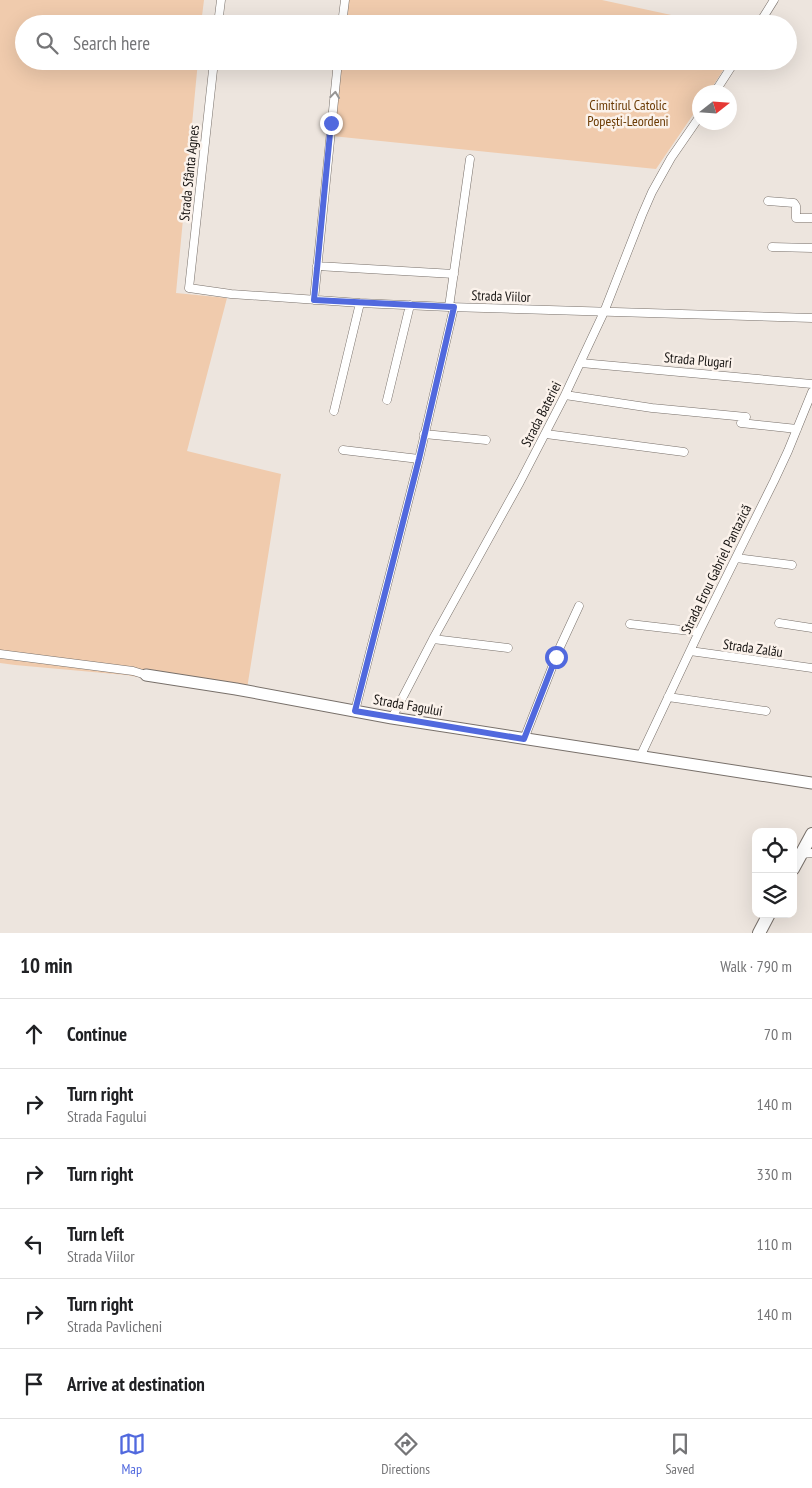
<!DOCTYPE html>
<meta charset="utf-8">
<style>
body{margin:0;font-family:"PT Sans Narrow",sans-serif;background:#f6f6f6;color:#202124}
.controls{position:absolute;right:15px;bottom:15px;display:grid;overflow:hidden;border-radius:10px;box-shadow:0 5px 20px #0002}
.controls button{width:45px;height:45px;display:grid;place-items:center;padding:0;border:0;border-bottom:1px solid #e0e0e0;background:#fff;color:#202124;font:25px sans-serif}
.compass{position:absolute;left:692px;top:85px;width:45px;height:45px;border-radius:50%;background:#fff;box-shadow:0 5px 20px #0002;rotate:73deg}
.stop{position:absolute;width:15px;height:15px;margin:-11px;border:4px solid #5169de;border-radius:50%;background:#fff}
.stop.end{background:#5169de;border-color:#fff;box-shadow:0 1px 5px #0008}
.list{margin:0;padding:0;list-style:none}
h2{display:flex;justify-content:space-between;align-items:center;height:65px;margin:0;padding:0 20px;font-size:21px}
h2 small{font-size:16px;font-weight:400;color:#757577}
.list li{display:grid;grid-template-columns:32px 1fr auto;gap:15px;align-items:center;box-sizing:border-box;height:70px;padding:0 20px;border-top:1px solid #e0e0e0}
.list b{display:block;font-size:19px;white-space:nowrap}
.list p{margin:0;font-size:16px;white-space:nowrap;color:#757577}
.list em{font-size:16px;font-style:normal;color:#757577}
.icon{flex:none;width:28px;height:28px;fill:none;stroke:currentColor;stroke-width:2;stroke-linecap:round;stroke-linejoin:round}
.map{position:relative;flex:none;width:812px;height:933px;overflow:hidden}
.search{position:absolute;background:#fff;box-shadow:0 5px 20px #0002;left:15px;right:15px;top:15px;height:55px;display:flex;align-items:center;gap:12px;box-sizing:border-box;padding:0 18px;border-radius:28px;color:#757577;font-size:19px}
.sheet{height:485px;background:#fff}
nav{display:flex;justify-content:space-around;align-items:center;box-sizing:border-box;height:70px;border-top:1px solid #e0e0e0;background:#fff;font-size:14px;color:#757577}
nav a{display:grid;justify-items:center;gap:2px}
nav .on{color:#5169de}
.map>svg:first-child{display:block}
.green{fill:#f0cbad}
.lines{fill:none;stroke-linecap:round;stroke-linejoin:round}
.street-casing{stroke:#78706a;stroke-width:9}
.secondary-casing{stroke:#78706a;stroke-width:13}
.primary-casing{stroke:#78706a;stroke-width:14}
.street{stroke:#fff;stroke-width:8}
.secondary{stroke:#fff;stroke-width:11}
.primary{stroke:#fff;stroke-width:12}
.oneway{stroke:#969594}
.route{stroke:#5169de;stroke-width:6}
.labels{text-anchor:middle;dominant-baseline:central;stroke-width:5;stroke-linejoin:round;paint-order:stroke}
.park-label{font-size:14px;fill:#6a3a03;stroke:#fbf2eb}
.street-label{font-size:14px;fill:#161311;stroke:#fbf2eb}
</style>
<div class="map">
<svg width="812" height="933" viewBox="0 0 812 933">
<rect width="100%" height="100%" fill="#ede5de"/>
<!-- green -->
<path class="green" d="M0 0H204L201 24H24V61H198L176 293 227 298 187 451 281 474 246 695 126 675 15 665 0 663Z
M347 0H602L713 24H345Z
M340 61H729L709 92H700L699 106 656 169 332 136Z"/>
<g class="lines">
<defs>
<path id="street" d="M218 24 221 0
M342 24 345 0
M759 24 774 0
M214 61 189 288 231 294 360 303 449 307 812 318
M715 92 735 61
M768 201 794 203 796 206V218H812
M772 247 812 248
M317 266 454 274
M314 300 338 61
M449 307 470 159
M581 363 812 384
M565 395 652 408 746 417
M387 400 410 305
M334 411 360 303
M741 423 797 429
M424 434 486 440
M546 434 684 452
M343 450 419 459
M736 558 792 565
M779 623 812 628
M630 624 699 632
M433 639 508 648
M690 651 812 668
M0 654 133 671 146 675
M668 697 766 711
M355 711 419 459 454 307
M392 718 433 639 520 482 565 395 604 312 642 215 652 192 671 158 700 116
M524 739 560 647 579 606
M640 757 699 632 774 481 788 451 812 392
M801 854 812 853"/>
<path id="secondary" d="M146 675 236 689 392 718 812 783"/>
<path id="primary" d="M793 869 812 834
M759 933 769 914"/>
</defs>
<!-- street casing -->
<use href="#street" class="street-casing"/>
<!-- secondary casing -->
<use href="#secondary" class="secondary-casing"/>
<!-- primary casing -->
<use href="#primary" class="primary-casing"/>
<!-- street -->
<use href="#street" class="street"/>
<!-- secondary -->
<use href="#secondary" class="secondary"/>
<!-- primary -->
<use href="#primary" class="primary"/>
</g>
<!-- one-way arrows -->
<defs><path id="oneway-chevron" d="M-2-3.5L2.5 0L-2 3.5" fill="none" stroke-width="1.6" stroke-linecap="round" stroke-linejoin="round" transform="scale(1.25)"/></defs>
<use class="oneway" href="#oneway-chevron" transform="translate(335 95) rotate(-84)"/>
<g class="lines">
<!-- route -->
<path class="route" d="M331 123 314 300 454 307 419 459 355 711 524 739 556 657"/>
</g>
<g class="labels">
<!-- park labels -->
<g class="park-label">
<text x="628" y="105">Cimitirul Catolic<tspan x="628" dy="16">Popești-Leordeni</tspan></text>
</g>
<!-- street labels -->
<g class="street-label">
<text transform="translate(189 173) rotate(-84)">Strada Sfânta Agnes</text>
<text transform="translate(501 296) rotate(2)">Strada Viilor</text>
<text transform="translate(698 360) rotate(5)">Strada Plugari</text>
<text transform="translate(541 414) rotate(-63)">Strada Bateriei</text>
<text transform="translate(716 569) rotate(-64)">Strada Erou Gabriel Pantazică</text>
<text transform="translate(753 648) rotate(8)">Strada Zalău</text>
<text transform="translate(408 705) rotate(10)">Strada Fagului</text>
</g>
</g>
</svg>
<div class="controls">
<button><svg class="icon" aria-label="locate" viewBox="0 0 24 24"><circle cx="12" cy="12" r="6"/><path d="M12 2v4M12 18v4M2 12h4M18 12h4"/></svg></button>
<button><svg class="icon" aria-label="layers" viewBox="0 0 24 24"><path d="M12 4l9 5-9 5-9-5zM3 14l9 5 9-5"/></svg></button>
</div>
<svg class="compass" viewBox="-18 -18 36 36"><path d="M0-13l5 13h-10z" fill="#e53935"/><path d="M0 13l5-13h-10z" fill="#757577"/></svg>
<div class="stop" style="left:556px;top:657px"></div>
<div class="stop end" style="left:331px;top:123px"></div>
<div class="search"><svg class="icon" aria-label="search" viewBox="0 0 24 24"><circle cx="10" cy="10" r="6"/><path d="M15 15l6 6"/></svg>Search here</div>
</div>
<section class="sheet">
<h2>10 min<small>Walk · 790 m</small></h2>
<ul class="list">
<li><svg class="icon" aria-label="ahead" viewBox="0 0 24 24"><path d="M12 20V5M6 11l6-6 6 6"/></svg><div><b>Continue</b></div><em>70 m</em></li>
<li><svg class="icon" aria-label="right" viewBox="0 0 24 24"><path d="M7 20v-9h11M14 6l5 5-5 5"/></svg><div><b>Turn right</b><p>Strada Fagului</p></div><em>140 m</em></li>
<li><svg class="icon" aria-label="right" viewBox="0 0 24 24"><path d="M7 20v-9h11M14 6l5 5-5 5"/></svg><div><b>Turn right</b></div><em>330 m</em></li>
<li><svg class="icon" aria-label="left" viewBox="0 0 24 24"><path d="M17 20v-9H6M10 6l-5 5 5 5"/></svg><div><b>Turn left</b><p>Strada Viilor</p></div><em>110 m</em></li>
<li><svg class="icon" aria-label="right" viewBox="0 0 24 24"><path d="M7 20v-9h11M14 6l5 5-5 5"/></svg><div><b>Turn right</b><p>Strada Pavlicheni</p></div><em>140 m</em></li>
<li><svg class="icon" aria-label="arrive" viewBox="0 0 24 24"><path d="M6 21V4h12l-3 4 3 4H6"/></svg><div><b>Arrive at destination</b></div></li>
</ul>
</section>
<nav>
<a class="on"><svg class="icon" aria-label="map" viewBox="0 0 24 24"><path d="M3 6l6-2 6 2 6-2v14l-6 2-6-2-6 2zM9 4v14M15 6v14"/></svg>Map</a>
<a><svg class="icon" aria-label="directions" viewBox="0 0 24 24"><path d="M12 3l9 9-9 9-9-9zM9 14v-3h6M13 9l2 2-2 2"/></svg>Directions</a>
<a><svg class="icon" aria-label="saved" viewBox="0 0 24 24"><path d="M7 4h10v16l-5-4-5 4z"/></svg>Saved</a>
</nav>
